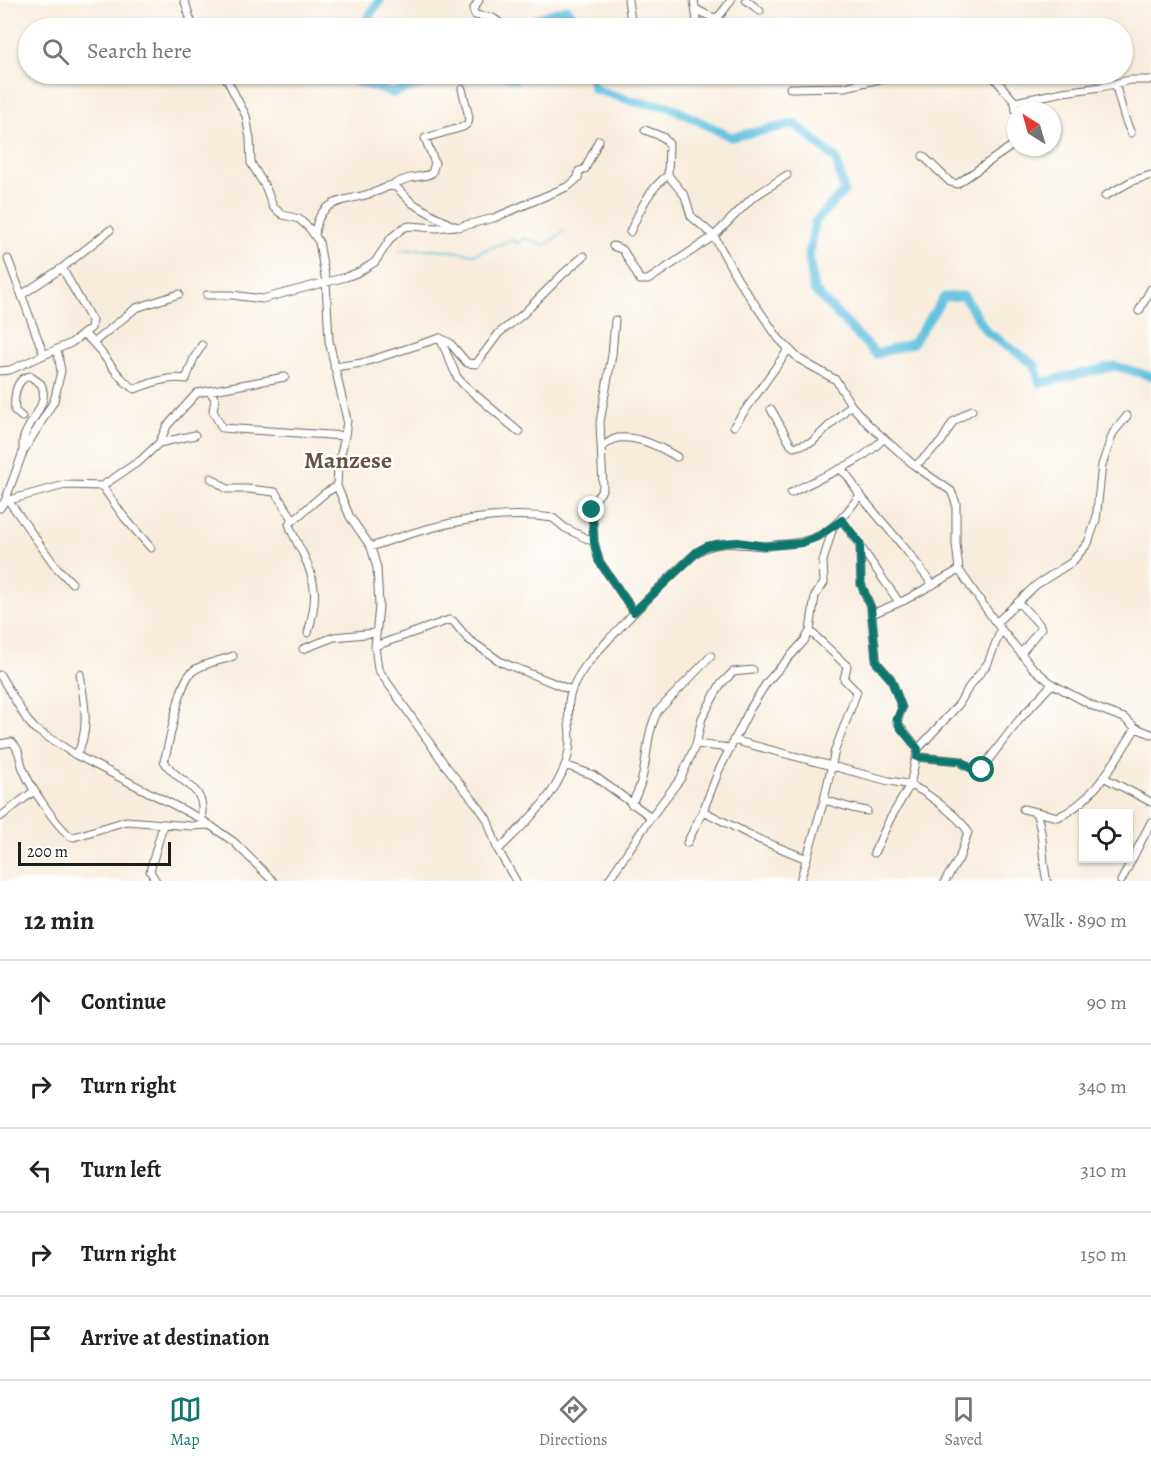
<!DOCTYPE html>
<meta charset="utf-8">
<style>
body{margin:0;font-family:Alegreya,serif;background:#f2f2f2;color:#222}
.controls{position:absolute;right:18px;bottom:18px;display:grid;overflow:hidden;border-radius:0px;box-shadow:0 2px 4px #0004}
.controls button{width:54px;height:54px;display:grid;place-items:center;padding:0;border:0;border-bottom:2px solid #e0e0e0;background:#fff;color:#222;font:30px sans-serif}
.compass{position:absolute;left:1007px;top:102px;width:54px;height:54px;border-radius:50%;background:#fff;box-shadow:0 2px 4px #0004;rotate:323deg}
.scale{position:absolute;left:18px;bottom:15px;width:153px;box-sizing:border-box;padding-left:6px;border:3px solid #1c1c1c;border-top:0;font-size:16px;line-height:21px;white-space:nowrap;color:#1c1c1c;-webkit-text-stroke:4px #fff;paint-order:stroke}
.stop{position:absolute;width:18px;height:18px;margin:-14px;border:4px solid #0f766e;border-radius:50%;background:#fff}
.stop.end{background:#0f766e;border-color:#fff;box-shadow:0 2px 6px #0008}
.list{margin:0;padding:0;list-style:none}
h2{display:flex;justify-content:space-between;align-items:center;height:78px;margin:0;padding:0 24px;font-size:26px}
h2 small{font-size:20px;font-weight:400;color:#767676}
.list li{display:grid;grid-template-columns:39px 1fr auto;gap:18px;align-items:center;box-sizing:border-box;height:84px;padding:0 24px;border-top:2px solid #e0e0e0}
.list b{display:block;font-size:22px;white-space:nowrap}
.list em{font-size:20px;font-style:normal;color:#767676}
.icon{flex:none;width:33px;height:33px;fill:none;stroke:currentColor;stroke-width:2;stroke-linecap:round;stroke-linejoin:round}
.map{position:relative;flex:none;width:1151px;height:881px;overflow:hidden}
.search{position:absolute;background:#fff;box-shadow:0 2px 4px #0004;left:18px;right:18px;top:18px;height:66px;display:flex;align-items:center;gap:15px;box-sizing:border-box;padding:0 21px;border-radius:33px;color:#767676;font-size:22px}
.sheet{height:498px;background:#fff}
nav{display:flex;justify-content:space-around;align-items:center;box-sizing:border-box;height:84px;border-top:2px solid #e0e0e0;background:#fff;font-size:16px;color:#767676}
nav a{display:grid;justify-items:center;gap:3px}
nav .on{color:#0f766e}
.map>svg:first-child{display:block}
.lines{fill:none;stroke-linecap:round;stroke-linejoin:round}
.stream{stroke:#61c1df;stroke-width:1.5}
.river{stroke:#61c1df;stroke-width:9}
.minor-casing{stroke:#696560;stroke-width:9}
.minor{stroke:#fff;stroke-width:7}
.route{stroke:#0f766e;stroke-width:8}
.labels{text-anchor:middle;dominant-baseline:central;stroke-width:4.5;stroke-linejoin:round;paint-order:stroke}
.quarter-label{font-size:24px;font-weight:bold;fill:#6a4f3f;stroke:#fff}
</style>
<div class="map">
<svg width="1151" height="881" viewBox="0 0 1151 881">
<rect width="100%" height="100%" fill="#fff"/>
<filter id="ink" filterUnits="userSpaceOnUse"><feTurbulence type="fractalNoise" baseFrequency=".0167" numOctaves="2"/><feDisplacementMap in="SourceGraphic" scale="12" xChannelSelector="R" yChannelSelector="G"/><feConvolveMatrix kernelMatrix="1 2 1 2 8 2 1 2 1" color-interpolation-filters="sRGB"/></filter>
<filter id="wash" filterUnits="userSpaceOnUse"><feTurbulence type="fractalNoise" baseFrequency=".008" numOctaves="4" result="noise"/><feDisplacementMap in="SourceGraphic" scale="24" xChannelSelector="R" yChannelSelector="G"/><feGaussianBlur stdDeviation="1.35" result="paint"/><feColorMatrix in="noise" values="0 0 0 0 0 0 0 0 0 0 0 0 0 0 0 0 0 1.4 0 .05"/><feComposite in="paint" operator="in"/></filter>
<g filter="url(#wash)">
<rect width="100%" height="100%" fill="#f8eddd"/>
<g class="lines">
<!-- stream -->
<path class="stream" d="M399 250 433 249 474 254 511 240 519 243 524 238 546 245 564 231"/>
<!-- river -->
<path class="river" d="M361 28 380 0
M536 28 537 18 567 9 577 20 579 28
M355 74 356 81 393 93 455 74
M500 74 515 79 522 74
M590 74 594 89 635 102 668 106 731 137 795 124 836 159 844 191 815 222 809 255 814 290 876 354 913 343 944 297 964 296 986 331 1035 365 1040 383 1115 366 1151 376"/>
</g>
</g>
<g filter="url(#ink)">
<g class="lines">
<defs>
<path id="minor" d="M184 0C189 10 188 19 195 28
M479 0 473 10 475 15 493 18 507 28
M628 0 632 28
M694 0 698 28
M746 0 760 11
M696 9C718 21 716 22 731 0
M856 25 857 28
M224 74 246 116 250 139 251 163 266 188 273 207 283 215 299 219 310 229 319 242 326 282 329 341 347 420 345 436 338 467 337 486 350 517 371 547 377 568 379 606 375 646 378 669 445 765 478 806 487 819 498 850 516 881
M991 74 1015 102 1063 92 1101 87 1130 80H1151
M1115 83C1120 100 1123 118 1131 133
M790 88 845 87 901 74
M1015 102 1016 111
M645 130 663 137 669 144 668 175 685 196 691 216 714 236 738 280 779 339 799 359 836 380 851 405 868 424 915 466 951 491 956 503V544L959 570 996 623 1032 667 1052 684 1097 708 1124 718 1136 728 1151 734
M923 156 950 182 957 184 1016 143
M388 186 396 187 412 203 449 224 458 227 494 218 569 186 578 178 579 171 585 169 599 140
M1105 196 1132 181 1151 175
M630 232C640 210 648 190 668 175
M315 236C317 196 346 203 375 192 387 188 398 181 410 178 418 176 425 177 432 173L435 163 425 138 463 127 468 123 469 117 462 89
M613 246 623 250 640 280H648L714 236 752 198 787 175
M8 259 44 355
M23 294 62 268 110 230
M207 295H232L262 299 346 277 359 272 375 262 391 238 403 228 409 226 437 228 454 226
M1139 311 1151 289
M615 320 612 355 600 422 603 487 601 492 592 504 594 542 599 561 634 612
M84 334C103 349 116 379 135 389 151 383 169 376 186 379L194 358 202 345
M440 338 457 377 463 384 519 432
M94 342 136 308 179 294
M334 367 362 363 440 338 450 343 467 363 476 364 499 333 522 315 564 273 584 256
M0 371 10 370 71 343 91 328 92 321 62 268
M210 391 215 399 213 411 222 428 345 436
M771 409 791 445 794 447 812 442 851 405
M22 417 15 411C14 398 14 379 30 376L41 384C51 404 27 422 23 440 23 444 23 447 23 451
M734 426 788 350
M159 443 167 426 197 393 285 377
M602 447C607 444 612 439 618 438 639 436 660 447 677 457
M915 466 941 442 953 422 972 410
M840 469 847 475 860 495 907 551 933 585
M211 478 227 489H248L275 492 293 519
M102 486 124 517 151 548
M791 493C824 474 857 467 884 438
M8 500 56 567 72 583
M5 501 65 485 102 486 141 460 159 443 195 435
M0 508 5 501 23 452 54 401 61 371 57 349
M842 520 899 602
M860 544 861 584 871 608 876 658 877 663 891 679 902 708 897 722 918 749 910 785 890 819 874 853
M371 547C428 526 492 509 553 518L565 528 594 542
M1019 603 1039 624 1041 628 1022 652
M872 614 905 600 959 570
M996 623 1036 585 1072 562 1088 543 1096 520 1102 465 1113 433 1127 416
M308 633C317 601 318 585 303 554 298 544 292 534 289 524L325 493 337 486
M375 646 449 620 453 621 468 639 501 662 571 690
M303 649 334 637 376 633
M0 675 27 720 35 729 76 755 201 819 234 842 273 881
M733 740 889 781C896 782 903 783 909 785 923 789 961 818 968 832L959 859 945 881
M0 744 12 742C21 750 19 761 24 771 31 788 56 825 70 836L74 837 126 821 191 826 210 825
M696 744 730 748
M918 749 959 704 969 687 988 663 1001 629
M76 755C91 732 84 700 80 674
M917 757 961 761 964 765 980 771 1019 720 1052 684
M565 765 593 775 651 817 681 778 696 744 702 718 720 685 733 672 753 670
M1103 777 1151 802
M824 800 852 808 867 811
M631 804C651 774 642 740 658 711L711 656
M1023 809 1058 817C1095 801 1115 760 1136 728
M703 811 758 839 807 859
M1036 813C1045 835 1041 858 1047 881
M0 817 34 791
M201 819C208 784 179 786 164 761 171 740 178 682 193 671 203 663 221 661 233 656
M687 843 703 811 719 770 750 709 767 682 804 641 810 631 815 596 824 583 823 561 833 527
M498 850C528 820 568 787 570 741 570 723 565 704 573 687 582 667 597 652 612 636 639 607 667 579 697 552 721 538 738 545 764 546 771 546 779 544 787 544 824 541 839 524 860 495
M156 881 150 871 163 825
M608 881 651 817
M800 881 824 800 835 750 857 692 844 679 847 666 810 631
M1121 881 1151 822"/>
</defs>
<!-- minor casing -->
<use href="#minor" class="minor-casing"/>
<!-- minor -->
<use href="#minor" class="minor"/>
</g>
</g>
<g class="lines" filter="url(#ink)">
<!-- route -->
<path class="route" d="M592 510 594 542 599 561 634 612 697 552 707 546 726 543 737 542 765 546 801 543 819 536 842 520 860 544 861 584 871 608 876 658 877 663 891 679 902 708 897 719 900 727 918 749 917 757 961 761C965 766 976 772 982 770"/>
</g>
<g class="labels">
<!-- quarter labels -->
<g class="quarter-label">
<text x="348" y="460">Manzese</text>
</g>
</g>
</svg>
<div class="controls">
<button><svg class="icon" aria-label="locate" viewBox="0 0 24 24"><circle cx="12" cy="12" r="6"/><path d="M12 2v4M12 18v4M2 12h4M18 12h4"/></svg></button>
</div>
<svg class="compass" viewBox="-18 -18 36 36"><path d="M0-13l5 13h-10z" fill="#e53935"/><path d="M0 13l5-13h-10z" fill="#767676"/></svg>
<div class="scale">200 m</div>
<div class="stop" style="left:982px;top:770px"></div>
<div class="stop end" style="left:592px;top:510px"></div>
<div class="search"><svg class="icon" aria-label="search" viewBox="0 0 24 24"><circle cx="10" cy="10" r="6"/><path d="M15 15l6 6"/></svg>Search here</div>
</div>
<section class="sheet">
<h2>12 min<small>Walk · 890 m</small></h2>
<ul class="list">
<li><svg class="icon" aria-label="ahead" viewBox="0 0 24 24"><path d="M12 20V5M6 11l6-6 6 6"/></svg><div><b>Continue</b></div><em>90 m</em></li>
<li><svg class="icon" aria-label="right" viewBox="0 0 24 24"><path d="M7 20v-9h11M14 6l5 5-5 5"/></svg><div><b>Turn right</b></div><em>340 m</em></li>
<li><svg class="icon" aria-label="left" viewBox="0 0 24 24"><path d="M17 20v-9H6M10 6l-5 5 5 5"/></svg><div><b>Turn left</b></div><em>310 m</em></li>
<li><svg class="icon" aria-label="right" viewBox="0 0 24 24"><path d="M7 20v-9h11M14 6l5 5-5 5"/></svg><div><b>Turn right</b></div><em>150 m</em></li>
<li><svg class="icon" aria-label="arrive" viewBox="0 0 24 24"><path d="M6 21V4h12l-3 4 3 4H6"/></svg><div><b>Arrive at destination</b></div></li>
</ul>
</section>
<nav>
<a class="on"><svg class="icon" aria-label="map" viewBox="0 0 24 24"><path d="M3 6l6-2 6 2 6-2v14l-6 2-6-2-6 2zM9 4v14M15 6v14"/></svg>Map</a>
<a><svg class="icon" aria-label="directions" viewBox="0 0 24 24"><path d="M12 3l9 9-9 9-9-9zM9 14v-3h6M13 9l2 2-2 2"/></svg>Directions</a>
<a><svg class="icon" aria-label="saved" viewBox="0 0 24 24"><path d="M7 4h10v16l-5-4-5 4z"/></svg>Saved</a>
</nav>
